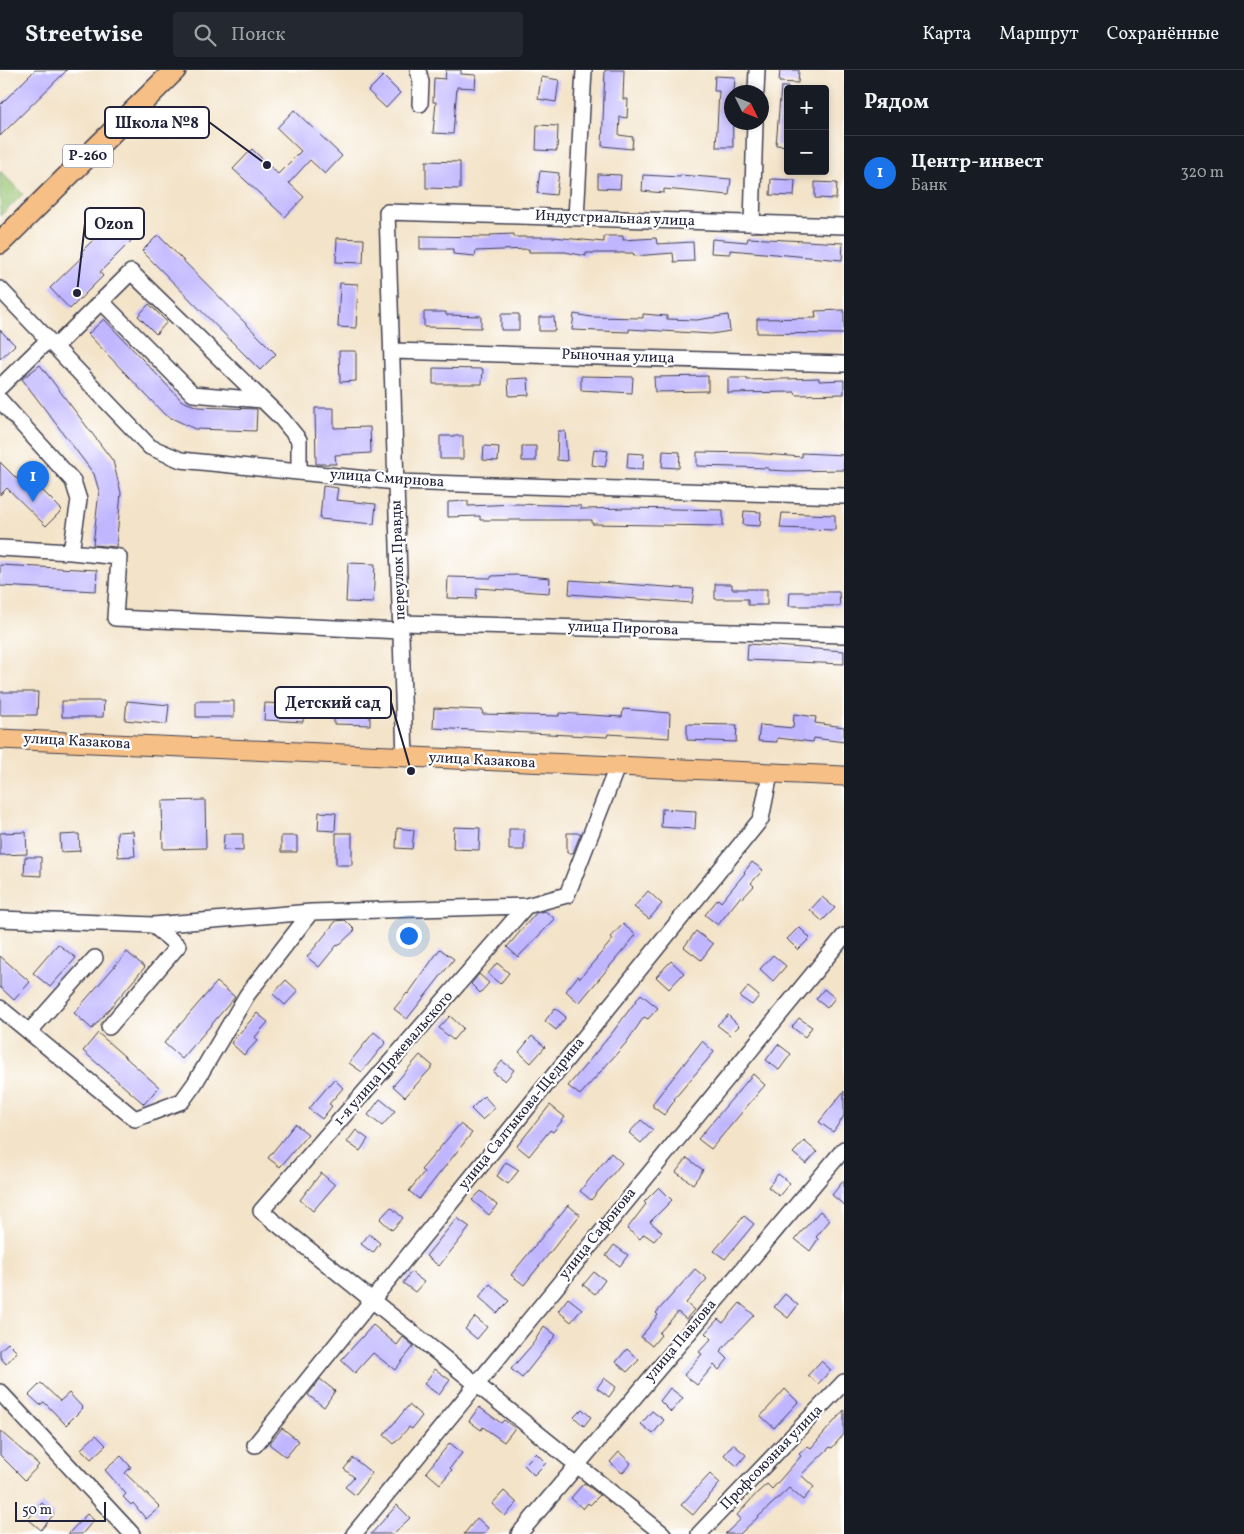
<!DOCTYPE html>
<html lang="ru">
<meta charset="utf-8">
<style>
body{margin:0;font-family:Vollkorn,serif;background:#242831;color:#f1f3f6}
.controls{position:absolute;right:15px;top:15px;display:grid;overflow:hidden;border-radius:5px;box-shadow:0 2px 8px #0003}
.controls button{width:45px;height:45px;display:grid;place-items:center;padding:0;border:0;border-bottom:1px solid #363941;background:#171b24;color:#f1f3f6;font:25px sans-serif}
.compass{position:absolute;left:724px;top:15px;width:45px;height:45px;border-radius:50%;background:#171b24;box-shadow:0 2px 8px #0003;rotate:133deg}
.scale{position:absolute;left:15px;bottom:12px;width:91px;box-sizing:border-box;padding-left:5px;border:2px solid #22223b;border-top:0;font-size:14px;line-height:18px;white-space:nowrap;color:#22223b;-webkit-text-stroke:4px #fff;paint-order:stroke}
.you{position:absolute;left:408px;top:865px;width:18px;height:18px;margin:-12px;border:4px solid #fff;border-radius:50%;background:#1a73e8;box-shadow:0 0 0 8px #1a73e833}
.badge{display:grid;place-items:center;width:32px;height:32px;border-radius:50%;background:#1a73e8;color:#fff;font-size:16px;font-weight:700}
.pin{position:absolute;translate:-50% -41px;filter:drop-shadow(0 1px 2px #0008)}
.pin::after{content:'';position:absolute;top:26px;width:18px;height:15px;background:inherit;clip-path:polygon(0 0,100% 0,50% 100%)}
.list{margin:0;padding:0;list-style:none}
h2{display:flex;justify-content:space-between;align-items:center;height:65px;margin:0;padding:0 20px;font-size:21px}
h2 small{font-size:16px;font-weight:400;color:#9ea1a6}
.list li{display:grid;grid-template-columns:32px 1fr auto;gap:15px;align-items:center;box-sizing:border-box;height:75px;padding:0 20px;border-top:1px solid #363941}
.list b{display:block;font-size:19px;white-space:nowrap}
.list p{margin:0;font-size:16px;white-space:nowrap;color:#9ea1a6}
.list em{font-size:16px;font-style:normal;color:#9ea1a6}
.icon{flex:none;width:28px;height:28px;fill:none;stroke:currentColor;stroke-width:2;stroke-linecap:round;stroke-linejoin:round}
.map{position:relative;flex:none;width:844px;height:1464px;overflow:hidden}
header{display:flex;align-items:center;gap:30px;box-sizing:border-box;height:70px;padding:0 25px;background:#171b24;border-bottom:1px solid #363941}
header strong{font-size:24px}
nav{display:flex;gap:28px;margin-inline-start:auto;font-size:18px}
.search{width:350px;height:45px;background:#242831;display:flex;align-items:center;gap:12px;box-sizing:border-box;padding:0 18px;border-radius:5px;color:#9ea1a6;font-size:19px}
main{display:flex}
aside{flex:1;background:#171b24}
.map>svg:first-child{display:block}
.green{fill:#99c471;stroke:#5e7356}
.building{fill:#c0b6ff}
.lines{fill:none;stroke-linecap:round;stroke-linejoin:round}
.minor-casing{stroke:#413f50;stroke-width:18}
.major-casing{stroke:#413f50;stroke-width:21}
.highway-casing{stroke:#413f50;stroke-width:24}
.minor{stroke:#fff;stroke-width:15}
.major{stroke:#f5bf86;stroke-width:19}
.highway{stroke:#f5bf86;stroke-width:21}
.labels{text-anchor:middle;dominant-baseline:central;stroke-width:4.5;stroke-linejoin:round;paint-order:stroke}
.shield{fill:#fff;stroke:#646476;stroke-width:1}
.shield-label{font-size:14px;font-weight:bold;fill:#22223b}
.street-label{font-size:15px;fill:#22223b;stroke:#fff}
.leader{fill:none;stroke:#22223b;stroke-width:2}
.callout-dot{fill:#22223b;stroke:#fff;stroke-width:2}
.callout{fill:#fff;stroke:#22223b;stroke-width:2}
.callout-label{font-size:16px;text-anchor:middle;font-weight:bold;fill:#22223b}
</style>
<header>
<strong>Streetwise</strong>
<div class="search"><svg class="icon" aria-label="search" viewBox="0 0 24 24"><circle cx="10" cy="10" r="6"/><path d="M15 15l6 6"/></svg>Поиск</div>
<nav><a>Карта</a><a>Маршрут</a><a>Сохранённые</a></nav>
</header>
<main>
<div class="map">
<svg width="844" height="1464" viewBox="0 0 844 1464">
<rect width="100%" height="100%" fill="#fff"/>
<filter id="ink" filterUnits="userSpaceOnUse"><feTurbulence type="fractalNoise" baseFrequency=".02" numOctaves="2"/><feDisplacementMap in="SourceGraphic" scale="10" xChannelSelector="R" yChannelSelector="G"/><feConvolveMatrix kernelMatrix="1 2 1 2 8 2 1 2 1" color-interpolation-filters="sRGB"/></filter>
<filter id="wash" filterUnits="userSpaceOnUse"><feTurbulence type="fractalNoise" baseFrequency=".0096" numOctaves="4" result="noise"/><feDisplacementMap in="SourceGraphic" scale="20" xChannelSelector="R" yChannelSelector="G"/><feGaussianBlur stdDeviation="1.12" result="paint"/><feColorMatrix in="noise" values="0 0 0 0 0 0 0 0 0 0 0 0 0 0 0 0 0 1.4 0 .05"/><feComposite in="paint" operator="in"/></filter>
<g filter="url(#wash)">
<rect width="100%" height="100%" fill="#f3e3c8"/>
<!-- green -->
<path class="green" d="M0 101 23 124 0 146Z"/>
<g id="blocks">
<!-- building -->
<path class="building" d="M35 0H67L0 66V35Z
M446 0H461V4L476 5 475 18 457 17 453 64 433 63 436 32H433L434 8 445 9Z
M605 0H624L623 29H628L627 48 620 47 619 65 633 67 632 79 602 76Z
M780 0H799L798 13 779 12Z
M383 6 400 23 386 38 368 21Z
M715 6 735 7 734 22H732L733 77H716L719 21H714Z
M541 7 559 10 556 32 538 29Z
M781 17H788V76L776 75Z
M294 40 342 86 325 104 310 90 289 113 304 127 285 147 233 99 252 79 278 104 301 81 277 58Z
M537 55 558 56 557 81 536 80Z
M426 91 460 92V119L426 118Z
M540 101 559 103 556 125 537 123Z
M598 104 621 105 620 119 598 118Z
M643 105 680 107V105L731 109 729 125 664 119V123L642 121Z
M771 109 795 110 794 126 770 125Z
M815 112 837 113 836 129 815 128Z
M115 148 134 168 100 202 103 206 70 239 50 218 84 185 81 182Z
M514 164V167H553L604 172V166H623V170L656 168 657 174 693 172 694 191 674 192 673 183 634 186 633 183H586V186L565 182H529V179L476 181 475 186 453 184V179H420V166L490 167V165Z
M158 165 276 284 260 300 142 181Z
M337 168 364 169 363 193 336 192Z
M748 168 843 173 842 190 730 180V184L711 183 712 169 747 172Z
M340 213 358 214 356 258 338 257Z
M149 234 167 252 156 264 138 246Z
M844 240V264L757 263V249L816 248 815 241Z
M424 242H446V245L481 246V258L424 257Z
M501 244H519V260H501Z
M574 244 591 247 643 248V244L667 246V249L697 250 728 245 730 261 711 264 629 259V262L572 260Z
M539 247H554L555 261H539Z
M104 249 182 331 198 337 257 339 256 361 195 359 165 345 88 264Z
M0 260 15 275 0 289Z
M339 281H356V311L340 312Z
M40 295 113 391 121 423 116 477 93 475 99 421 94 404 22 309Z
M433 298 483 299 482 314H433Z
M581 306 633 307 632 323 581 320Z
M708 306V321L655 322 654 307Z
M528 308 529 325 509 326 508 309Z
M728 308H747V310L819 308V311L844 310V324L796 325 795 322 728 323Z
M315 338H334V358L370 357 371 383 335 385 336 394H316Z
M558 361H565L567 391 557 390Z
M440 366H463V389H440Z
M484 376 499 377 498 391 483 390Z
M522 376H536V391H522Z
M594 379 608 381 605 397 592 395Z
M663 381 680 382 679 398 662 397Z
M697 382 752 383 802 387V383L844 385V400L788 401 768 400 769 398 697 396Z
M628 383 644 384 643 399 627 398Z
M0 392 17 409 24 402 62 440 46 456 7 418 0 425Z
M323 416 338 418 336 430 376 434 374 454 320 449Z
M468 431V436L517 434 581 436V439L629 438 723 440V456L592 454V450H480V446L448 447V432Z
M744 441 761 442 760 456 743 455Z
M782 443 835 445V460L780 458Z
M348 493 375 494 373 533 346 532Z
M0 495 97 500 96 521 0 516Z
M517 505 550 508 549 523 477 518 476 529 447 528 448 507 491 508 492 506Z
M570 510 694 519 692 533 569 524Z
M715 514H732V519H767V535H748V529H715Z
M790 522H839L840 536H789Z
M748 574 844 581V594L747 590Z
M0 622H38L37 645H0Z
M62 631H104L103 647H62Z
M127 631 169 635 167 654 125 650Z
M196 631H234V647H196Z
M265 633 304 635 303 652 264 650Z
M334 637 370 639V655L334 654Z
M434 638 483 640 482 644 559 646V643L622 647 623 639 670 643 669 668 608 664 607 667 433 658Z
M794 644 816 647 815 653 844 657V672L814 668 813 672 777 668V672L758 671 760 655 793 658Z
M687 654 737 655 736 672 687 670Z
M205 730 206 778 163 779 162 731Z
M662 739 696 741 695 759 661 757Z
M319 742 336 743 335 761 318 760Z
M454 757 480 758 479 780 453 779Z
M397 758 414 760 412 779 396 778Z
M509 759H524V780H509Z
M133 761 135 786 118 787 117 762Z
M26 762 27 784 0 785V763Z
M336 763H352V795H336Z
M567 763H581L573 783H567Z
M79 764 80 781 61 782 60 765Z
M224 764H243V781L223 780Z
M281 766H297V782H281Z
M25 787H41V806L24 805Z
M752 792 763 800 751 813 754 816 743 828 741 826 718 855 705 845 718 829 721 832 745 803 744 802Z
M648 821 662 834 649 849 634 837Z
M822 827 835 838 822 851 810 840Z
M545 841 555 849 518 887 507 877 536 843Z
M345 850 355 860 338 876 337 875 319 897 307 887 336 851Z
M623 854 636 865 579 933 566 921 578 906 580 908 613 869 611 867Z
M799 857 810 868 798 880 787 869Z
M696 861 713 874 701 890 684 877Z
M58 874 76 888 50 917 33 903Z
M440 879 454 889 407 949 394 939 407 923 408 924Z
M127 882 145 897 92 959 74 943Z
M773 885 786 896 773 911 760 899Z
M0 886 30 912 14 930 0 917Z
M671 891 684 903 669 919 656 907Z
M497 893 509 903 500 914 488 904Z
M479 904 489 913 480 923 471 914Z
M286 910 298 921 285 935 273 924Z
M217 912 235 927 182 989 164 973Z
M748 917 759 926 752 935 740 927Z
M824 919 835 928 827 938 816 929Z
M641 924 658 938 648 949 644 947 626 973 580 1025 568 1016 612 963Z
M555 938 566 947 556 960 545 951Z
M257 943 268 952 255 967 258 970 244 985 231 973Z
M728 945 739 956 730 965 717 955Z
M450 946 463 958 453 970 439 958Z
M799 948 812 957 805 967 792 957Z
M374 962 386 972 362 1002 349 993Z
M98 963 159 1017 144 1034 83 981Z
M532 966 545 977 531 993 519 982Z
M702 971 714 982 674 1029 675 1030 664 1045 653 1037V1033Z
M778 974 791 984 779 1000 766 990Z
M420 985 433 996 405 1027 393 1016Z
M502 991 514 1000 505 1011 493 1002Z
M753 1004 765 1015 711 1079 698 1069Z
M334 1009 343 1018 329 1034 332 1036 322 1049 309 1039Z
M844 1021V1046L833 1062 819 1052Z
M484 1026 495 1038 482 1050 471 1039Z
M380 1029 395 1041 382 1056 368 1045Z
M550 1035 565 1047 553 1062 550 1060 529 1086 517 1076Z
M641 1050 653 1060 641 1073 629 1063Z
M295 1054 308 1064 280 1097 268 1088Z
M460 1054 472 1063 419 1129 409 1121 424 1102 421 1100Z
M356 1060 368 1069 360 1081 347 1072Z
M804 1071 817 1082 806 1094 793 1083Z
M611 1083 622 1093 591 1130 580 1121Z
M687 1088 703 1100 693 1114 676 1102Z
M506 1092 519 1100 508 1114 497 1106Z
M321 1103 335 1115 313 1141 300 1130Z
M778 1104 790 1113 779 1126 768 1117Z
M844 1110V1135L832 1125Z
M659 1117 672 1130 650 1152 662 1162 654 1171 644 1164 640 1169 627 1159 646 1134 644 1132Z
M481 1121 497 1135 489 1145 472 1130Z
M568 1135 580 1145 524 1215 511 1205Z
M391 1137 403 1148 392 1160 380 1149Z
M820 1141 830 1150 816 1167 818 1169 810 1181 795 1169Z
M744 1146 754 1154 725 1189 714 1181Z
M457 1148 470 1157 439 1196 426 1186Z
M369 1164 380 1173 373 1183 361 1174Z
M614 1175 628 1185 620 1196 606 1186Z
M695 1199 707 1209 686 1233 694 1240 686 1249 678 1242 659 1263 661 1265 652 1276 641 1267 658 1245 656 1243Z
M411 1202 424 1212 415 1222 403 1213Z
M594 1202 605 1210 595 1224 583 1215Z
M490 1214 509 1231 497 1243 479 1227Z
M785 1224 798 1235 788 1248 774 1237Z
M568 1228 582 1239 571 1252 558 1241Z
M740 1233 754 1245 720 1281 728 1289 719 1300 714 1295 697 1315 684 1305 702 1284 699 1282 711 1269 705 1263 718 1249 723 1253Z
M475 1247 487 1257 477 1269 465 1259Z
M373 1255 397 1275 403 1267 414 1276 395 1300 373 1283 355 1303 341 1290Z
M544 1256 556 1265 522 1308 511 1299 532 1275Z
M8 1273 17 1282 6 1294 0 1287V1280Z
M627 1279 639 1290 627 1302 616 1292Z
M821 1291 831 1300 818 1314 808 1305Z
M435 1299 450 1310 439 1325 424 1314Z
M604 1308 616 1317 609 1327 597 1318Z
M320 1309 335 1321 324 1337 308 1325Z
M41 1313 60 1331 69 1323 83 1338 66 1355 44 1332 40 1335 29 1325Z
M670 1318 683 1328 671 1342 660 1331Z
M785 1319 798 1332 774 1358 761 1346Z
M409 1335 422 1346 412 1359 409 1357 394 1374 384 1365Z
M479 1337 501 1353 504 1350 515 1358 504 1372 483 1357 481 1360 469 1351Z
M582 1339 591 1347 584 1356 574 1347Z
M844 1340V1364L832 1378 830 1377 801 1405 814 1417 803 1430 789 1418 740 1464H725L741 1449 737 1445 757 1423 767 1414 772 1419 801 1386 799 1384 808 1376 811 1378Z
M652 1341 664 1350 653 1364 641 1354Z
M282 1358 299 1371 286 1387 269 1374Z
M0 1361 39 1395 25 1410 0 1385Z
M96 1365 106 1375 91 1389 81 1379Z
M450 1373 462 1383 450 1398 452 1400 440 1414 426 1402Z
M733 1374 746 1385 737 1396 724 1385Z
M619 1382 631 1393 622 1403 610 1392Z
M536 1383 546 1393 534 1405 524 1395Z
M121 1386 131 1397 125 1403 160 1437 146 1449 133 1433 131 1435 123 1427 126 1424 105 1400Z
M353 1388 372 1403 355 1425 345 1417 354 1407 344 1399Z
M710 1404 720 1413 693 1445 681 1435Z
M584 1413 600 1425 590 1435 588 1433 583 1439 571 1428Z
M504 1421 517 1433 505 1446 492 1434Z
M42 1433 54 1444 41 1460 28 1449Z
M397 1435 410 1448 393 1464H371Z
M87 1444 94 1450 82 1464H68Z
M477 1448 488 1458 484 1464H464Z"/>
</g>
</g>
<g filter="url(#ink)">
<use href="#blocks" fill-opacity="0" stroke="#413f50" stroke-width="1"/>
<g class="lines">
<defs>
<path id="minor" d="M418 0 421 12 420 34
M756 22 757 0
M576 148 584 0
M752 154 755 52
M0 219 150 377 181 390 396 412 844 426
M101 231 193 324 262 330
M55 277 131 202 282 349 299 370V402
M392 281 844 294
M0 317 48 270
M0 330 73 411 79 430 71 482 0 478
M71 482 119 487 115 548 401 561
M401 553 844 565
M405 687 387 142 844 156
M526 836 261 1141 663 1464
M0 849 153 855 311 842 526 836 567 825 617 697
M0 938 135 1049 182 1031 195 1013 247 925 311 842
M109 957 178 876 153 855
M29 962 95 888
M0 1322 132 1464
M255 1375 761 749 770 704
M354 1464 844 866
M519 1464 844 1079
M699 1464 844 1312"/>
<path id="major" d="M0 669 844 706"/>
<path id="highway" d="M0 173 175 0"/>
</defs>
<!-- minor casing -->
<use href="#minor" class="minor-casing"/>
<!-- major casing -->
<use href="#major" class="major-casing"/>
<!-- highway casing -->
<use href="#highway" class="highway-casing"/>
<!-- minor -->
<use href="#minor" class="minor"/>
<!-- major -->
<use href="#major" class="major"/>
<!-- highway -->
<use href="#highway" class="highway"/>
</g>
</g>
<g class="labels">
<!-- shield labels -->
<rect class="shield" x="63" y="74.5" width="50" height="23" rx="4"/>
<g class="shield-label">
<text x="88" y="86">Р-260</text>
</g>
<!-- street labels -->
<g class="street-label">
<text transform="translate(615 149) rotate(2)">Индустриальная улица</text>
<text transform="translate(618 287) rotate(2)">Рыночная улица</text>
<text transform="translate(387 409) rotate(4)">улица Смирнова</text>
<text transform="translate(399 490) rotate(-92)">переулок Правды</text>
<text transform="translate(623 559) rotate(2)">улица Пирогова</text>
<text transform="translate(77 672) rotate(3)">улица Казакова</text>
<text transform="translate(482 691) rotate(3)">улица Казакова</text>
<text transform="translate(394 989) rotate(-49)">1-я улица Пржевальского</text>
<text transform="translate(522 1044) rotate(-51)">улица Салтыкова-Щедрина</text>
<text transform="translate(598 1164) rotate(-51)">улица Сафонова</text>
<text transform="translate(681 1271) rotate(-50)">улица Павлова</text>
<text transform="translate(772 1388) rotate(-46)">Профсоюзная улица</text>
</g>
</g>
<!-- callouts -->
<path class="leader" d="M267 95L209 52M77 223L85 153M411 701L391 632"/>
<g class="callout-dot">
<circle cx="267" cy="95" r="5"/>
<circle cx="77" cy="223" r="5"/>
<circle cx="411" cy="701" r="5"/>
</g>
<g class="callout">
<rect x="105" y="37" width="104" height="31" rx="5"/>
<rect x="85" y="138" width="59" height="31" rx="5"/>
<rect x="275" y="617" width="116" height="31" rx="5"/>
</g>
<g class="callout-label">
<text x="157" y="58">Школа №8</text>
<text x="114" y="159">Ozon</text>
<text x="333" y="638">Детский сад</text>
</g>
</svg>
<div class="controls">
<button>+</button>
<button>−</button>
</div>
<svg class="compass" viewBox="-18 -18 36 36"><path d="M0-13l5 13h-10z" fill="#e53935"/><path d="M0 13l5-13h-10z" fill="#9ea1a6"/></svg>
<div class="scale">50 m</div>
<div class="you"></div>
<div class="pin badge" style="left:33px;top:432px">1</div>
</div>
<aside>
<h2>Рядом<small></small></h2>
<ul class="list">
<li><span class="badge">1</span><div><b>Центр-инвест</b><p>Банк</p></div><em>320 m</em></li>
</ul>
</aside>
</main>
